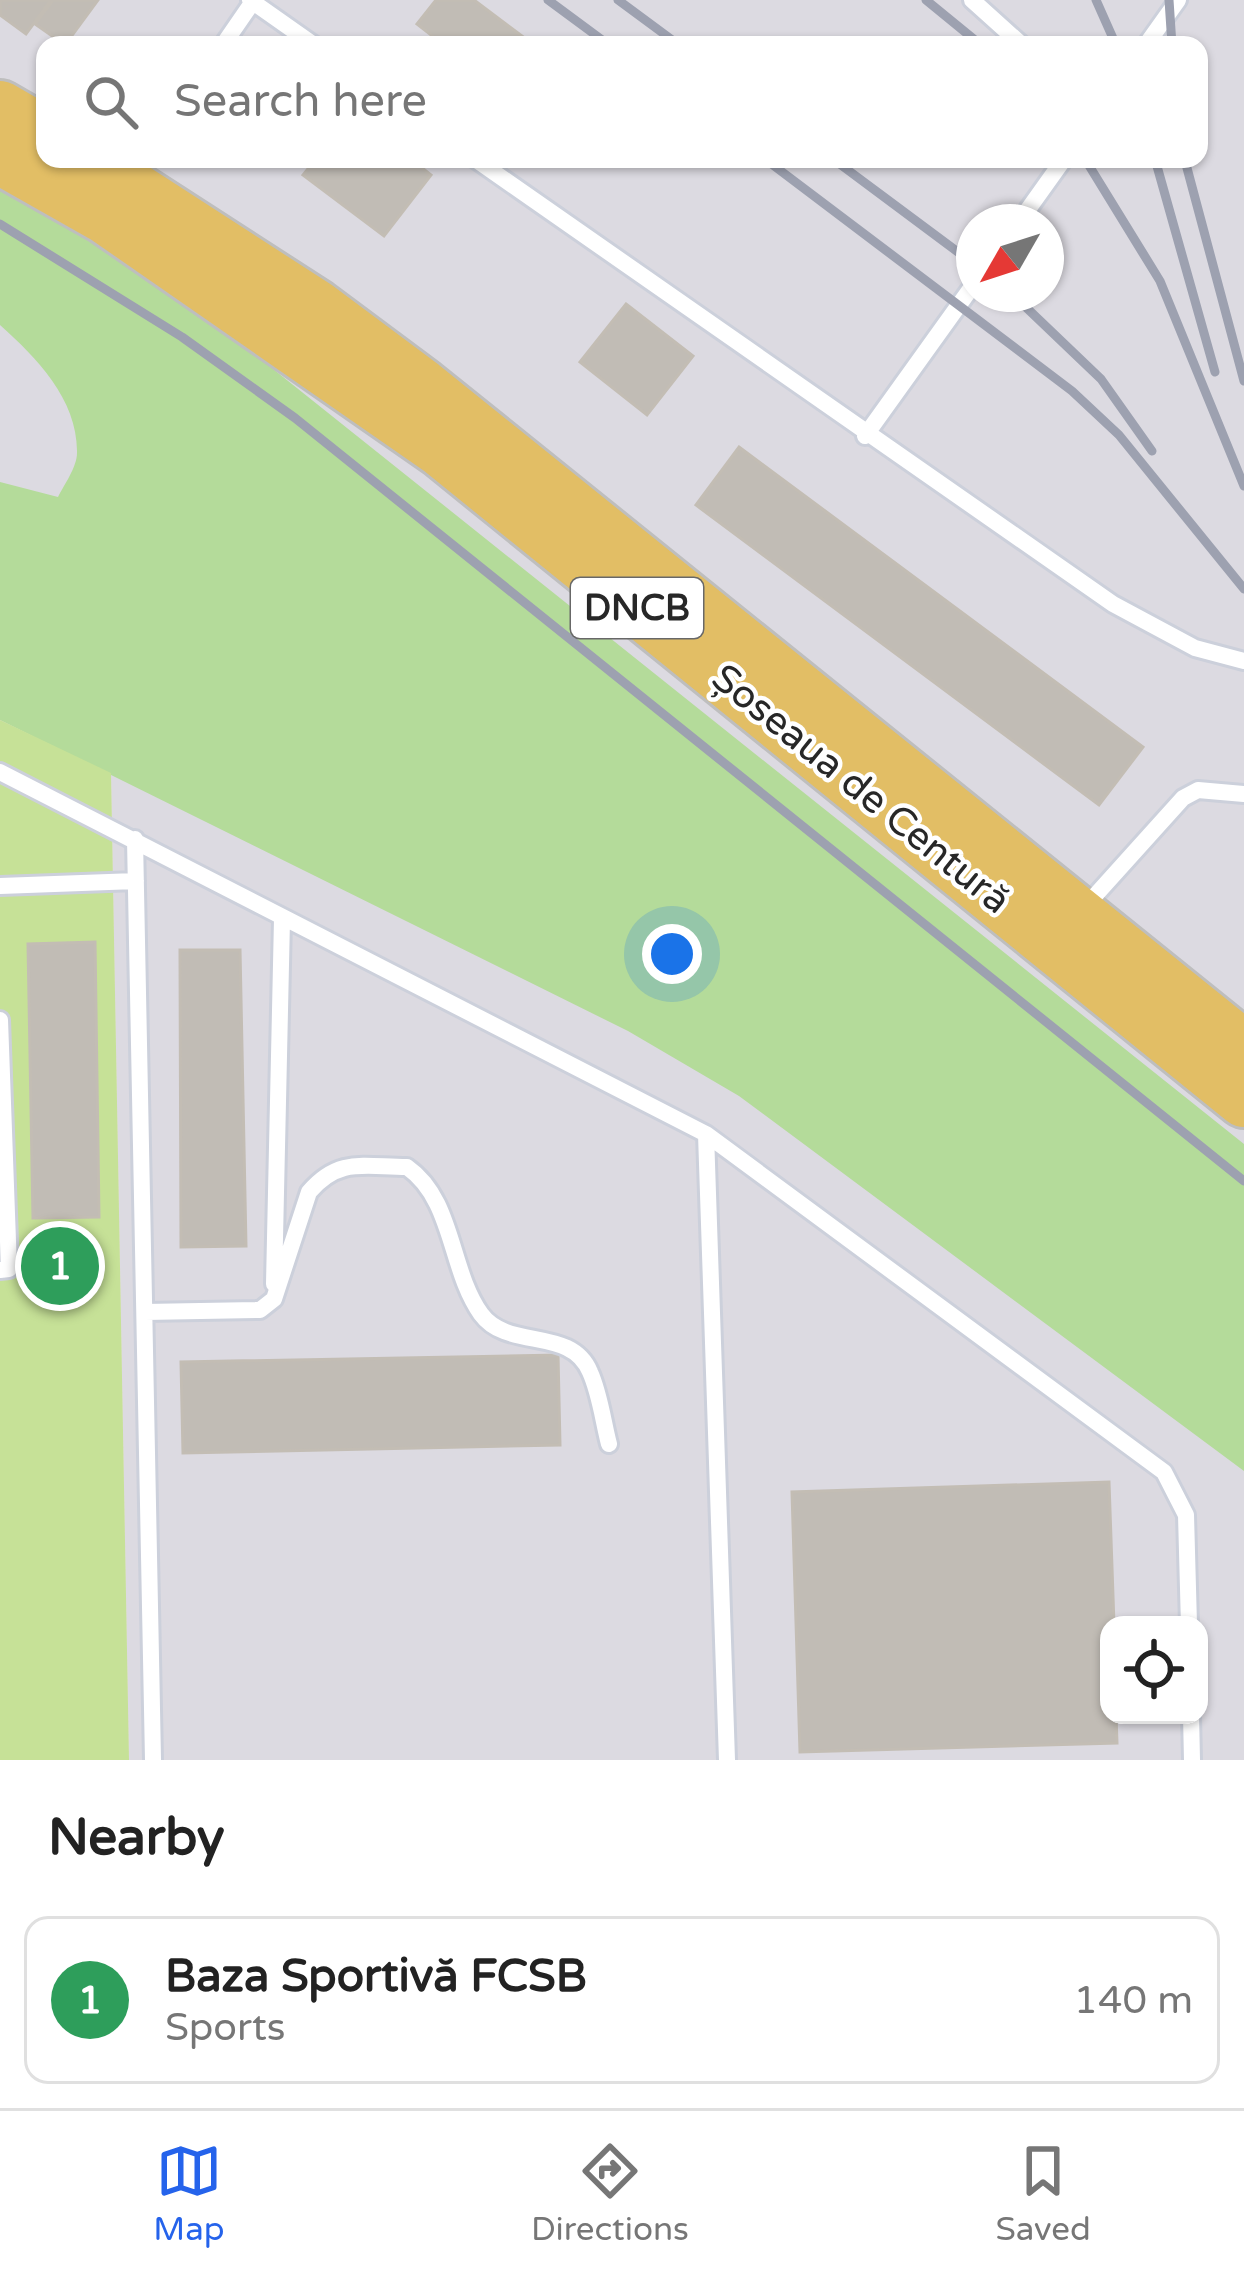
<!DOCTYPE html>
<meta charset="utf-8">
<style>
body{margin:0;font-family:"Varela Round",sans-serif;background:#f2f2f2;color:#222}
.controls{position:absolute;right:36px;bottom:36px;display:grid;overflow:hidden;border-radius:24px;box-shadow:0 3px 9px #0004}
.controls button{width:108px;height:108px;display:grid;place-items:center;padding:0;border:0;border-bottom:3px solid #e0e0e0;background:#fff;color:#222;font:60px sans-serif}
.compass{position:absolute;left:956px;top:204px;width:108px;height:108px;border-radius:50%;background:#fff;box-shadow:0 3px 9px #0004;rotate:231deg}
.you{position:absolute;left:672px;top:954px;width:42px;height:42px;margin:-30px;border:9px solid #fff;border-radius:50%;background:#1a73e8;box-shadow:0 0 0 18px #1a73e833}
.badge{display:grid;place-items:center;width:78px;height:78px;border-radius:50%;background:#2563eb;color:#fff;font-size:39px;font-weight:700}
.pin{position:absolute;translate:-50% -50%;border:6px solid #fff;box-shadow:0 3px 12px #0006}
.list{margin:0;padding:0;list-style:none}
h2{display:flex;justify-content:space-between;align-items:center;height:156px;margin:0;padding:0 48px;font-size:51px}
h2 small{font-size:39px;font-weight:400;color:#767676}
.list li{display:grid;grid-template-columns:78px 1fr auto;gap:36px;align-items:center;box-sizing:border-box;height:168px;margin:0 24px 24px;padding:0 24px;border:3px solid #e0e0e0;border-radius:24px}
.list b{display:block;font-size:45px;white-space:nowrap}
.list p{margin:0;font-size:39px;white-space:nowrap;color:#767676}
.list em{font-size:39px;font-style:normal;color:#767676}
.icon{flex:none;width:66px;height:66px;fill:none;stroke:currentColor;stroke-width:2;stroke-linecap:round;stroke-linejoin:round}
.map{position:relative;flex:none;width:1244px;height:1760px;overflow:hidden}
.search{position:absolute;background:#fff;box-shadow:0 3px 9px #0004;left:36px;right:36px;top:36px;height:132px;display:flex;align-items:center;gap:30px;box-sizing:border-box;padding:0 42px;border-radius:24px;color:#767676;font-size:45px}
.sheet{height:348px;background:#fff}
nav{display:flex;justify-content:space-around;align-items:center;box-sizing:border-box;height:168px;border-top:3px solid #e0e0e0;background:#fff;font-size:33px;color:#767676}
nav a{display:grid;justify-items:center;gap:6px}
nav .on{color:#2563eb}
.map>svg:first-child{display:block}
.industrial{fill:#dcdae1;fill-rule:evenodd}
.green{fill:#b4db9a}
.pitch{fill:#c6e197}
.building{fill:#c1bcb5;stroke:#c3bdb4;stroke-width:3}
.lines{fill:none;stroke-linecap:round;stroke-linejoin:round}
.service-casing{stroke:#ccd0db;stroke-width:22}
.primary-casing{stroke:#bebebe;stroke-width:60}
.service{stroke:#fff;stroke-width:16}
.primary{stroke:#e2be65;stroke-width:54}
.rail{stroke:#9da1b0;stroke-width:9}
.labels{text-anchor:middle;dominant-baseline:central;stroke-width:9;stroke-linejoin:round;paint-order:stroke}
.shield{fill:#fff;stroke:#686868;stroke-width:3}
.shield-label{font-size:36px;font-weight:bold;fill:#272727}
.street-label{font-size:39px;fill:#272727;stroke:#fff}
</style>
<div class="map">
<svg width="1244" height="1760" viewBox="0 0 1244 1760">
<rect width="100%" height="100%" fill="#e8e1da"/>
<!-- industrial -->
<path class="industrial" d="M0 0H1244V1760H129L111 773 0 720ZM45 45H1199V159H45ZM974 222H1046V294H974ZM1109 1625H1199V1715H1109Z"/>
<!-- green -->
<path class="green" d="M0 186 154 274 1244 1144V1471L739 1096 628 1031 0 720V482L58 497C64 485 77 467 77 453 78 400 37 358 0 325Z"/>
<!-- pitch -->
<path class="pitch" d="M0 720 111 773 129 1760H0Z"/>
<!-- building -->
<path class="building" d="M0 0H51L26 34 0 15Z
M53 0H98L65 45 35 24Z
M436 0H474L534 45H444L417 24Z
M316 159H411L431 175 384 236 303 175Z
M626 304 693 356 647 415 580 362Z
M739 447 1143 747 1099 805 696 505Z
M95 942 99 1217 33 1218 28 944Z
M180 950H240L246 1246 181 1247Z
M558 1355 560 1445 183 1453 181 1362Z
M1109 1482 1114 1625H1109V1715H1116L1117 1743 800 1752 792 1492Z"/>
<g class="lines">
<defs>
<path id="service" d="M250 0 314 45
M972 0 1022 45
M223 45 254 0
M1146 45 1178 0
M475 159 1113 604 1195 648 1244 661
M1019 222 1064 159
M865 436 974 284
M0 772 706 1134 1164 1472 1186 1515 1189 1625
M135 839 153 1760
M0 886 136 881
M1083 909 1183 798 1198 790 1244 794
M0 1020 9 1269 0 1270
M706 1134 727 1760
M274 1284 282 919
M145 1312 260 1310 274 1299 309 1192C339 1157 364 1167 407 1167 454 1200 449 1269 481 1314 508 1351 571 1326 590 1372 600 1394 603 1421 609 1444
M1191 1715 1192 1760"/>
<path id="primary" d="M0 108 45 134
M0 157 106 217 440 449 1244 1100
M87 159 316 307 422 386 1244 1048"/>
</defs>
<!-- service casing -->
<use href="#service" class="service-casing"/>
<!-- primary casing -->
<use href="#primary" class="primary-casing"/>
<!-- service -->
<use href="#service" class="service"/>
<!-- primary -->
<use href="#primary" class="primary"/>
<!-- rail -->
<path class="rail" d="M548 0 609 45
M618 0 679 45
M926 0 981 45
M1096 0 1116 45
M1169 0 1172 45
M765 159 1072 391 1119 435 1244 589
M833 159 974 264
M1085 159 1160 281 1244 486
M1155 159 1215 372
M1187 168 1244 381
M0 224 182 337 295 418 1244 1181
M1012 294 1101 379 1152 451"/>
</g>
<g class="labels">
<!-- shield labels -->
<rect class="shield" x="571" y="578" width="132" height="60" rx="9"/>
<g class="shield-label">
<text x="637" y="608">DNCB</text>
</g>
<!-- street labels -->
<g class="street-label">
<text transform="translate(861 789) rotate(39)">Șoseaua de Centură</text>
</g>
</g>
</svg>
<div class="controls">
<button><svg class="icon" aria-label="locate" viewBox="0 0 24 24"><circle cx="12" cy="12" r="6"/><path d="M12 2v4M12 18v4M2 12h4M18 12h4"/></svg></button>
</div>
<svg class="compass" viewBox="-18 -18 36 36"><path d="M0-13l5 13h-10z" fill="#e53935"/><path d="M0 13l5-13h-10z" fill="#767676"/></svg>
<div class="you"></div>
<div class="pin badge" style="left:60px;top:1266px;background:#2e9e5b">1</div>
<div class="search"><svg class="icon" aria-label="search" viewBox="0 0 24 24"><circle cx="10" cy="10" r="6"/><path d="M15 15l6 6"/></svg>Search here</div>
</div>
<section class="sheet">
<h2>Nearby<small></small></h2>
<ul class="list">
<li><span class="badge" style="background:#2e9e5b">1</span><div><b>Baza Sportivă FCSB</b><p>Sports</p></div><em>140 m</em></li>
</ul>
</section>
<nav>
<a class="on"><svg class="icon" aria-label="map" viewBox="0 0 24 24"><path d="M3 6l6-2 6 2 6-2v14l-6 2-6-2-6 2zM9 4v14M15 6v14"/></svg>Map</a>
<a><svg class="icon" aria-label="directions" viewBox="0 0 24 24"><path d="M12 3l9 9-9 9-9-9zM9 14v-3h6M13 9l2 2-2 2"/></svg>Directions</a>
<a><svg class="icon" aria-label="saved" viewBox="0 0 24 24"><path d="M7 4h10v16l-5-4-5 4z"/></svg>Saved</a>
</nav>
